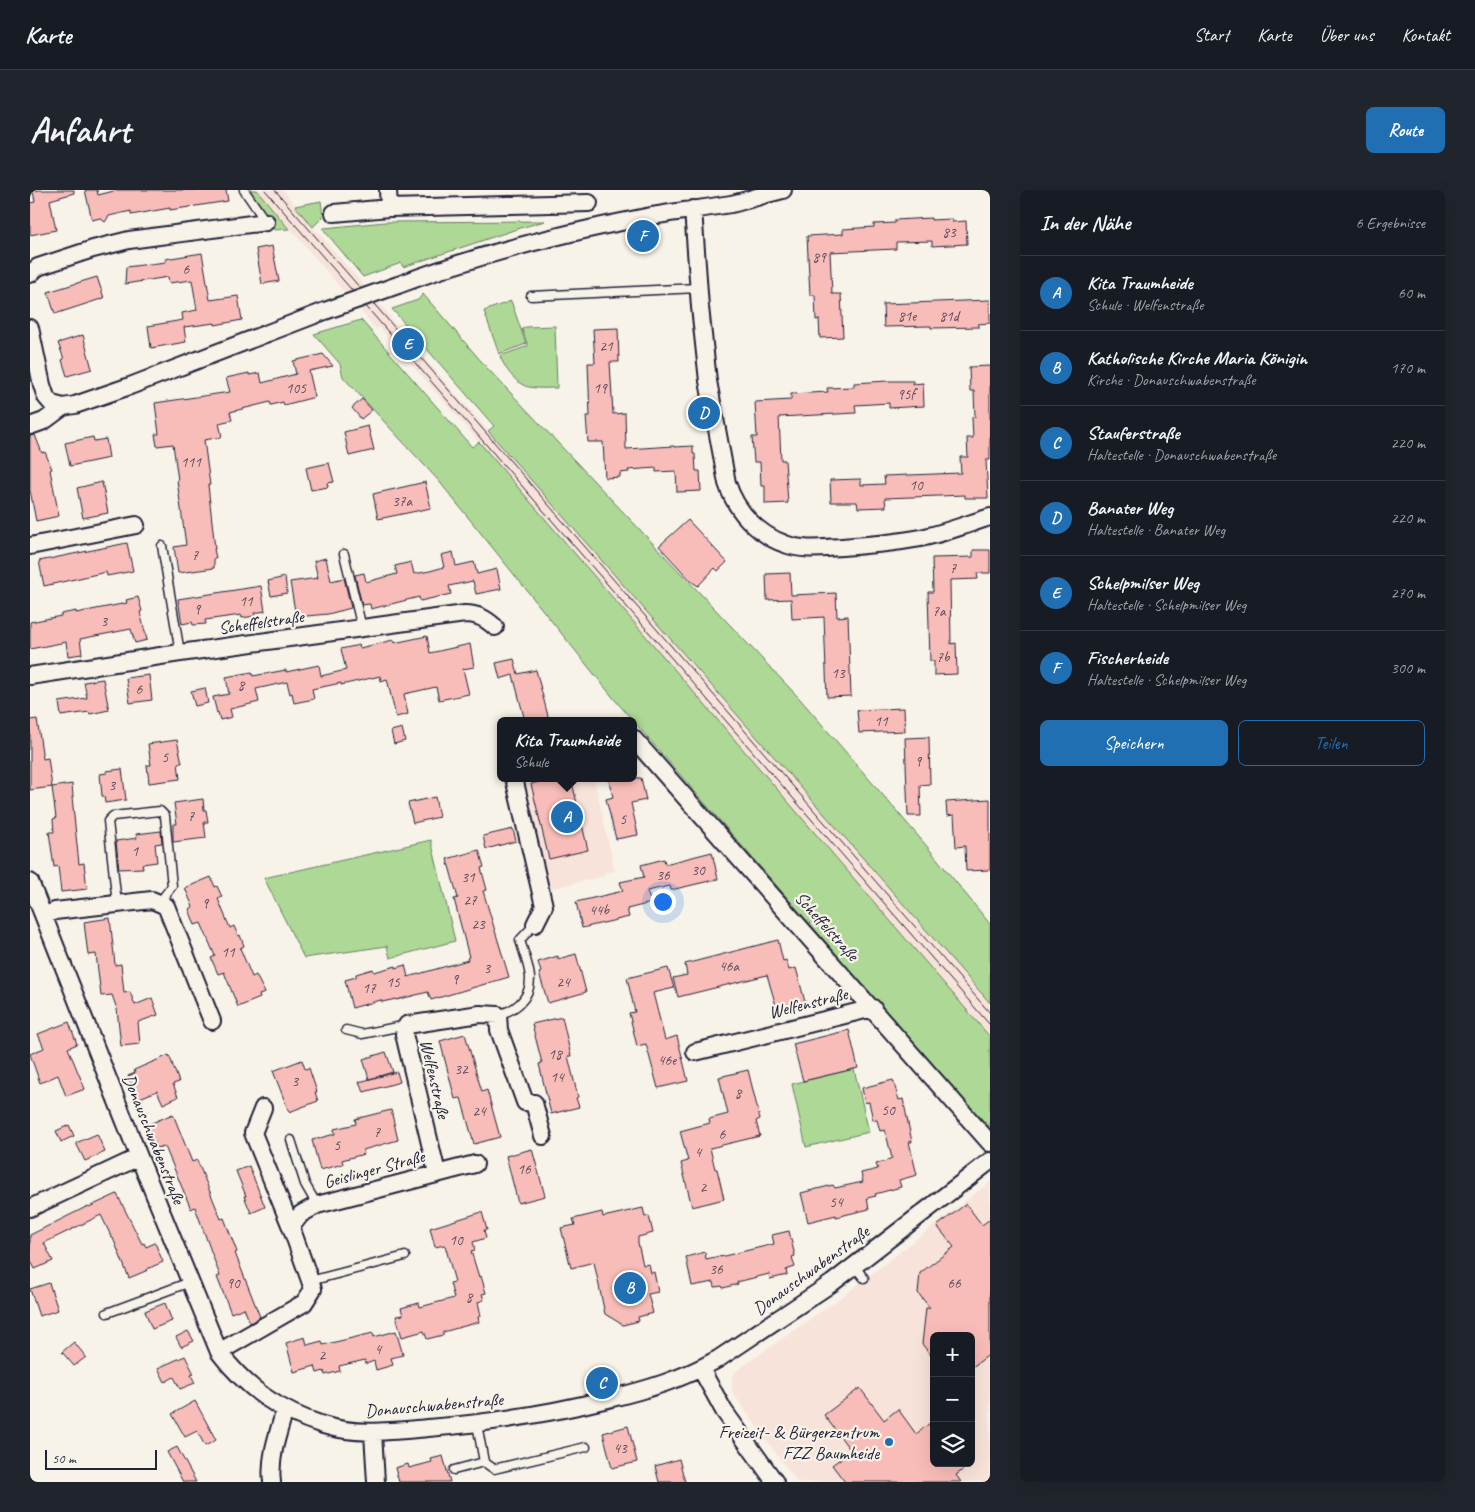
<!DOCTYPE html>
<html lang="de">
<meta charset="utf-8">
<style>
body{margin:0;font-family:Caveat,sans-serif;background:#20242c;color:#f1f3f6}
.controls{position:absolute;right:15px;bottom:15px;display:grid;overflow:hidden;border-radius:8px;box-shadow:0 5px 20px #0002}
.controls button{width:45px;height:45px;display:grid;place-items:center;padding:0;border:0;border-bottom:1px solid #363941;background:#171b24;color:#f1f3f6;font:25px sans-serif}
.scale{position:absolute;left:15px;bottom:12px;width:112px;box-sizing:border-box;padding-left:5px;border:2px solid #22223b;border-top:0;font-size:14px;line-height:18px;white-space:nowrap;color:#22223b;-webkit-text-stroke:4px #f7f3e8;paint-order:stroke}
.you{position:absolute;left:632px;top:711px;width:18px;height:18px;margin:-12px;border:4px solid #fff;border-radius:50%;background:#1a73e8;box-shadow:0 0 0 8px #1a73e833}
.badge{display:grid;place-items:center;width:32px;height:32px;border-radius:50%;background:#1f6fb2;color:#fff;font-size:16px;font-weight:700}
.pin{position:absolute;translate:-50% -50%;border:2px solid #fff;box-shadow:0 1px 5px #0006}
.popup{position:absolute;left:467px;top:527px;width:140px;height:65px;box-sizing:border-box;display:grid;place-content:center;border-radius:8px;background:#171b24;filter:drop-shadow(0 1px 4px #0005);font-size:16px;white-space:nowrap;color:#9ea1a6}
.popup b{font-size:19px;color:#f1f3f6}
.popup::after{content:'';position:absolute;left:50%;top:100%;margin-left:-10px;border:10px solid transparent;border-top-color:#171b24}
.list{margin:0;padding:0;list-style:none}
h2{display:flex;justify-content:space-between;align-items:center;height:65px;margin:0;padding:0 20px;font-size:21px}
h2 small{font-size:16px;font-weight:400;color:#9ea1a6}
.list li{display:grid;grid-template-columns:32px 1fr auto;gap:15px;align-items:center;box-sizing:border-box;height:75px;padding:0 20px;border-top:1px solid #363941}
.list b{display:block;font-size:19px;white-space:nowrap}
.list p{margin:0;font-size:16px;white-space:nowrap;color:#9ea1a6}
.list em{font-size:16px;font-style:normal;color:#9ea1a6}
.actions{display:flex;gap:10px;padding:15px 20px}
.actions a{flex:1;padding:11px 0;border:1px solid #1f6fb2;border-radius:8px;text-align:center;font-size:18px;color:#1f6fb2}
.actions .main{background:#1f6fb2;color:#fff}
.icon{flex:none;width:28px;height:28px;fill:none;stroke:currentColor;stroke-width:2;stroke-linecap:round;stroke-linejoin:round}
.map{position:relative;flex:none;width:960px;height:1292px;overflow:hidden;border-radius:8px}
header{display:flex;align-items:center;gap:30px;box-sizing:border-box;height:70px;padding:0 25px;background:#171b24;border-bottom:1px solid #363941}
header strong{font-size:24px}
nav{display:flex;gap:28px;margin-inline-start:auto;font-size:18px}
.intro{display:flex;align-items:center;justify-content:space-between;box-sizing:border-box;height:120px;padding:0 30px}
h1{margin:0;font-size:35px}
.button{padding:12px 22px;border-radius:8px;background:#1f6fb2;color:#fff;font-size:18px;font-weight:700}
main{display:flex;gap:30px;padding:0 30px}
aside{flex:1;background:#171b24;border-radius:8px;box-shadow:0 5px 20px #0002}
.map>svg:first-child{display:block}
.built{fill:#f8e3da;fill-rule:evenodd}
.green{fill:#aed895;stroke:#687d68}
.building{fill:#f9bdb9;stroke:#22223b}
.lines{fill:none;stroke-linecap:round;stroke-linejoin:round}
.service-casing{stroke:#22223b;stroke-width:11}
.minor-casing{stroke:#22223b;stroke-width:20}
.service{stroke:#f7f3e8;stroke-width:8}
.minor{stroke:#f7f3e8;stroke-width:16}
.tram{stroke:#22223b;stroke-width:1}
.minor-bridge-casing{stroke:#22223b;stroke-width:20;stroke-linecap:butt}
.minor-bridge{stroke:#f7f3e8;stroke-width:16}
.poi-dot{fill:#1f6fb2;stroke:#f7f3e8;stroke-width:2}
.labels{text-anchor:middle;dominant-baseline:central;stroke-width:4.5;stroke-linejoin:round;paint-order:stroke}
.number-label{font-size:15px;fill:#58495a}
.street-label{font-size:18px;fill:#22223b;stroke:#f7f3e8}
.poi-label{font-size:18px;fill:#22223b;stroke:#f7f3e8;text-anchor:end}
</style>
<header>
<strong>Karte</strong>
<nav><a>Start</a><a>Karte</a><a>Über uns</a><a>Kontakt</a></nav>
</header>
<div class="intro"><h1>Anfahrt</h1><a class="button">Route</a></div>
<main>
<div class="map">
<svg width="960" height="1292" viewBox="0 0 960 1292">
<rect width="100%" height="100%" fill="#f7f3e8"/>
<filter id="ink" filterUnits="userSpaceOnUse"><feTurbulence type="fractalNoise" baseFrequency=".02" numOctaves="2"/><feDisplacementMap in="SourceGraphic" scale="10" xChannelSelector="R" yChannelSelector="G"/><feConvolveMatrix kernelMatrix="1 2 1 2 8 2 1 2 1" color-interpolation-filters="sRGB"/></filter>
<g filter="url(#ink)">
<!-- built -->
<path class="built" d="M227 0H253L265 16 361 127 360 129 960 813V847L449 252 349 137 346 139Z
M493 588H564L585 681 574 683 575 686 519 699Z
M960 992V1292H767L704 1205 702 1199V1188L706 1181 816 1104ZM904 1146H941V1273H904Z"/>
<!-- green -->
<path class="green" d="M220 0H227L259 39 244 40 241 23H236Z
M291 11 293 27 283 37 265 16Z
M515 31 490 38 373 77 371 73 333 87 293 39 294 38 355 32Z
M393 104 458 179 770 509 895 654 960 734V813L458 241 464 236 362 119 388 110Z
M481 111 496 154 469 164 454 121Z
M331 130 442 257 449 252 960 847V937L954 934 585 510 408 290 313 187 310 174 284 144Z
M525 136 527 198C518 198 508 199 499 197 486 195 474 177 470 166L498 156 492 139 496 137Z
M401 650 425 751 360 768 357 756 274 768 234 688Z
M824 879 839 942 776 957 762 894Z"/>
<!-- building -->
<path class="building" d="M10 0H44V3L20 10 26 40 0 45V13L5 12 3 1Z
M55 0H67L68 5 88 0H196L198 11 140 20V18L101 25V21L79 26 75 32 70 28 62 30Z
M901 28V30L922 29V32L936 31 937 54 902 56V51L866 52V59L800 62 802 104H811L813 147 790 148 789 129 786 130 785 105H780L777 46 813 44V39L844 37V34L865 33V30Z
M242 56 249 91 232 94 226 59Z
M172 63 180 110 208 106 212 130 185 135V133L154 137 156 152 121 158 118 136 153 130 152 123 167 120 162 90 139 93 138 87 95 94 96 77 136 72 135 69Z
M67 87 74 108 25 124 18 102Z
M960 110V133L948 134 949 137 901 138V136L854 137 853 114Z
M588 138 589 172H580L583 224 595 223 596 259 644 256V257L663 256V264H665L666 281H670L671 301 647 302 646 281 626 282V278L598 280 599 282 590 283V287L575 288 573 252H558L556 226H560L558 173H565L563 139Z
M53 145 62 179 37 186 32 170 34 169 28 153Z
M293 164 303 176 279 181 285 207 254 215 253 212 241 215 240 212 200 222 202 230 189 233 192 247 174 250 180 295H178L185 359H184L186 368H184V378L148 383 144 357 156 355 147 290H148L143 254 127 256 125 244H129L125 213 200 202 196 188 219 183V185L230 183 232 193 266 184 263 171Z
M960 176V270H956L958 308H935V305L855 308 856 317 828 318 827 312H801L800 290 831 289V295L855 294 854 286 931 283 930 267H938L937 248H943L942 227H945L944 201H940L939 177Z
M858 191H883V194L893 193 894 216 859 218V213L825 215 826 223 749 227 751 270H755L758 313 735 314V296H731L730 272H724L722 247H727L725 212 761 210V204L798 202 797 198 824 197V193Z
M332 209 342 220 331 229 322 218Z
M338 236 344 260 319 266 314 242Z
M5 245 12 263 15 262 22 279 20 280 29 326 6 331 0 300V246Z
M63 247 64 251 76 249 79 268 40 276 35 253Z
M299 273 304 292 297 293 298 297 281 300 276 278Z
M72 292 78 323 53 328 47 298Z
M395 292 401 318 348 329 343 304Z
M658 330 697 372 688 381 685 378 668 396 661 391 629 356Z
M97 353 103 381 77 386 76 382 14 396 9 371Z
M943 360H960V383H947L948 389 920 390 921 454 926 453 927 484 904 485V471H900L898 402H903L902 368 943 367Z
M423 362 426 376 444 372 447 384 467 379 471 399 446 404 443 391 419 396 421 404 390 411 389 407 341 419 340 414 332 415 325 385 334 383 336 392 351 388 367 384 365 376 381 372 384 384 400 381 414 377 411 365Z
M296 368 301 391 314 388 321 418 298 424 266 427 260 392 288 388 284 371Z
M760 383 761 405 806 403 807 427 818 426 821 506 797 507 794 427 762 429 761 409 737 410 736 384Z
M255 387 257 403 241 406 238 391Z
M231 396 235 421 224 423 225 426 212 428 211 425 175 430 176 434 163 435 162 432 152 434 148 409Z
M108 407 112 421 110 422 117 450 105 453 101 439 50 449 52 464 38 466 36 452 0 459V432L31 426V424L46 421V423L97 413 96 410Z
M397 446 400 463 440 454 444 477 433 479 439 504 409 510 406 497 374 504 378 524 366 527 357 489 351 491 350 486 311 495V493L282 499 284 509 264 513 262 503 260 504 257 492 226 499 229 512 200 519 202 527 190 530 188 522 187 523 183 507 199 504 196 487 222 482 223 486 256 480V482L289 475 291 486 316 480 311 459 329 455 330 458 363 450 364 453Z
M484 469 488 484 506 480 518 526 515 531H495L483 485 470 489 466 473Z
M119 485 122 510 100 513 96 488Z
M73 489 79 520 60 524 59 522 31 526 29 512 57 508 54 492Z
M175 498 178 513 165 516 161 501Z
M874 518 875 541 829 543 827 520Z
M7 529 13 569 18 568 22 597 0 600V530Z
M372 538 375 551 364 554 361 541Z
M899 547 900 594 890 595 891 626H878L875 548Z
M147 550 152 573H148L150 589 119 593 117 575H121L118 554Z
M92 579 96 610 75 613 74 606H72L70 584 77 583 76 581Z
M523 588H541L558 660 519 669 501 594Z
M578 588H611L616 610 601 613 608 645 586 649 576 609 583 607Z
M42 594 43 607H42L49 674 54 673 57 699 31 702 28 676 24 677 19 642H24L23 629 26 628 22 597Z
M405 607 409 627 383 633 378 613Z
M173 609 174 620H176L178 632H174L176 648 143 652V634H147L144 613Z
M960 609V680L936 681 935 656 926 657 924 625 917 626 916 612Z
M483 639 486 651 456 659 453 646Z
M131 641 132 653 125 654 127 672 112 674 113 678 89 679 86 651 107 648 106 644Z
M449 660 454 677 451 678 457 700 453 701 479 787 401 810 398 802 366 810V809L352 812 351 810 322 818 315 790 326 787V784L343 779 344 782 366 776V778L375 775 378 787 438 770 437 768 439 767 424 709 428 708 417 669Z
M682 662 688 689 641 700 640 696 617 701 621 713 597 719 599 727 552 738 546 712 593 701 590 692 614 687 611 675 634 669 635 674Z
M181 687 185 697 187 696 192 707 188 709 200 738 204 736 208 746 210 745 214 756 210 758 222 787 226 785 235 803 229 805 230 808 208 817 194 782 188 784 181 768 185 766 171 733 165 735 159 719 163 717 155 698Z
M80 728 85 775 91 774 94 803 100 802 105 815 122 808 128 825 108 832 110 854 91 856 87 819 82 805 71 806 66 764 58 765 54 732Z
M748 750 753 771 756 770 759 780 766 778 775 812 747 819 737 785 648 807 643 788 657 785 655 774Z
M546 764 556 802 518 813 509 783 511 782 508 772 528 766V769Z
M638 778 644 798 623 803 635 850 647 846 658 891 628 898 616 854 607 856 599 823 605 822 597 788Z
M532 827 541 866H538L548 907 546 908 549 917 521 924 509 874 512 873 502 834Z
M39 832 47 854 38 858 55 899 36 906 28 885 10 893 0 864 14 858 8 844Z
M819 840 828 878 773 891 763 854Z
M435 844 452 902 457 900 470 947 444 954 431 908 425 909 410 851Z
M356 862 363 882 339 889 333 869Z
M139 865 149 892 143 894 148 907 133 914 127 901 107 909 98 886 105 883 104 880Z
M272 870 275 879 279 878 287 902H285L288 911 259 922 243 881Z
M718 880 730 929 726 931 730 946 680 958 685 979H687L694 1009 662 1017 651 973 658 971 650 941 680 933 679 929 698 924 689 887Z
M367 882 370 892 334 902 329 892Z
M863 890 869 910 873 909 882 952H879L887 985 869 990 871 997 845 1004 846 1006 837 1008 839 1019 806 1027V1025L778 1032 771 1003 803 995 805 998 833 992 831 983 848 979 846 974 857 971V970L862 968 855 940 850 941 847 930H843L839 912 835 913 832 898Z
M361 920 368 950 333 960 334 964 312 970 313 974 290 980 282 950 305 944 304 939 326 934 325 929Z
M143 924 162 972 167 970 191 1029 194 1028 207 1062 205 1063 230 1127 220 1133 214 1118 201 1123 187 1087 190 1086 165 1017 161 1019 136 959 134 956 127 958 117 935Z
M39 935 44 946 31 952 26 941Z
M67 944 75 962 55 971 46 953Z
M502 959 515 1006 488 1013 476 966Z
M219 976 235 1017 221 1023 214 1006H216L206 981Z
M87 1004 112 1054 114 1053 116 1057 125 1053 133 1072 117 1079 118 1080 99 1088 83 1048H82L71 1025 14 1053 23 1071 5 1079 0 1069V1045L58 1016 59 1017Z
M936 1014 952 1035 960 1029V1164L941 1178V1146H904V1169L892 1154 896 1118H900L888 1103 890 1083 924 1057 907 1036Z
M613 1018 615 1027 619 1026 623 1043 608 1047V1053L613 1075 619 1074 621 1083 624 1082 628 1102 618 1104 623 1123 608 1127 609 1131 593 1135 575 1124 564 1072 541 1078 531 1038 545 1035 543 1029 572 1022 573 1027Z
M452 1022 457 1040H454L456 1048 443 1052 445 1060 441 1061 449 1087 451 1086 456 1103 452 1104 454 1110 448 1112 451 1126 448 1127 449 1132 413 1142V1145L397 1149 394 1141 372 1147 366 1126 373 1125 371 1118 389 1113 390 1117 424 1108 420 1093 425 1092 415 1055 405 1057 400 1038Z
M759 1041 765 1066 762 1067 765 1077 756 1080 757 1085 740 1089 739 1084 707 1092 708 1094 693 1098 692 1096 685 1097 684 1092 662 1096 656 1067 675 1062 676 1069 690 1066V1067L744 1054 742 1045Z
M19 1093 28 1120 9 1126 0 1099Z
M135 1113 142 1131 122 1139 115 1121Z
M158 1141 164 1151 151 1157 146 1147Z
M366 1141 373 1165 361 1168 363 1175 346 1180 344 1171 336 1174 335 1170 309 1176 310 1181 295 1185 294 1181 287 1183 285 1176 264 1182 256 1153 275 1147 277 1155 292 1151 293 1155 343 1143 344 1147Z
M44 1152 56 1167 44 1176 32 1162Z
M155 1166 164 1184 161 1185 165 1193 150 1199 144 1187 135 1192 128 1178Z
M830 1198 854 1230 868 1219 886 1244 904 1230V1273H942L926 1285 931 1292H815L802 1275 821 1261 794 1225Z
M165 1211 186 1250 175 1256 167 1241 155 1247 142 1224Z
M598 1236 607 1272 582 1278 573 1243Z
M147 1257 166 1292H153L137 1262Z
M413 1266 420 1292H369L365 1278 378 1274 379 1278 402 1272 401 1269Z
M649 1269 655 1292H629L625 1276Z"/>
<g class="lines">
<defs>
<path id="service" d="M214 0 236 32
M501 106 668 98
M132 356 150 463
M314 364 332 438
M87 714 78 631 83 626 130 621 135 626 142 696 129 713
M468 825C485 820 500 809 500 789 500 778 493 761 490 750L505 734
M316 840 332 844 377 835
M261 950 275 994 287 1015
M824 1076 834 1088
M280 1091 375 1066
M77 1123 160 1092
M447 1234 454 1272 464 1279 556 1257
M424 1280 454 1272"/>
<path id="minor" d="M358 0 359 18
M663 19 670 117 678 191 697 293C706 321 727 344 755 354 773 361 793 358 812 357 839 355 868 353 895 347 917 342 938 334 960 327
M304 23 359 18 559 13
M0 84 8 77 63 59 99 50 236 32
M368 95C447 65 529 44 611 28 641 22 671 19 701 14 719 10 735 4 753 0
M0 138 12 195 16 207 22 214 33 217 45 215 100 196 295 121
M0 236 14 231 33 217
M0 356 106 335
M0 486 150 463 435 424C447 424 455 428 465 437
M603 548 960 953
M484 588 514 716 505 734
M0 692 109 967 189 1162C217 1199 249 1221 293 1235 327 1246 363 1241 398 1238 459 1233 518 1224 578 1209 616 1200 653 1189 688 1169L802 1093 960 971
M14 726 25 721 122 710 136 716 182 831
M665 862 843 818
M407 983 374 844 377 835 450 824 468 825 469 840 495 912 504 913 513 946
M0 1018 109 967
M261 1037 271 1024 287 1015 445 974
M189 1162 274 1113 283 1099 261 1037 223 943 233 918
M671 1179 694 1221 745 1292
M343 1243 346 1292
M242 1292C239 1268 248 1243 255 1220"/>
</defs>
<!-- service casing -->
<use href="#service" class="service-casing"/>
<!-- minor casing -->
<use href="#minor" class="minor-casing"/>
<!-- service -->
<use href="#service" class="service"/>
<!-- minor -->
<use href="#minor" class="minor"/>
<!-- tram -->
<path class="tram" d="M235 0 960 835
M245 0 960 823"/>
<defs>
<path id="minor-bridge" d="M295 121 368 95"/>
</defs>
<!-- minor-bridge casing -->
<use href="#minor-bridge" class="minor-bridge-casing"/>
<!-- minor-bridge -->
<use href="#minor-bridge" class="minor-bridge"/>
</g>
</g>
<!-- markers -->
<circle class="poi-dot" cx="859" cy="1252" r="5"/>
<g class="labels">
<!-- number labels -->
<g class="number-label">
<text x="919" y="42">83</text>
<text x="789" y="67">89</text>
<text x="156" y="79">6</text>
<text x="877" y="126">81e</text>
<text x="919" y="126">81d</text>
<text x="576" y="156">21</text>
<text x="266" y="198">105</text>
<text x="570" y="198">19</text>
<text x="876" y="204">95f</text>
<text x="161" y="272">111</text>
<text x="886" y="295">10</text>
<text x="372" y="311">37a</text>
<text x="165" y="365">7</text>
<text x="923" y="378">7</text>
<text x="216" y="411">11</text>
<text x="167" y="419">9</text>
<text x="909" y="421">7a</text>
<text x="74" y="431">3</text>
<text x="913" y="467">7b</text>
<text x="808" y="483">13</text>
<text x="211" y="495">8</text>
<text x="109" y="499">6</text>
<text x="851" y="531">11</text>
<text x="135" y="567">5</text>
<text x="888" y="571">9</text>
<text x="82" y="595">3</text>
<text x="161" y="626">7</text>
<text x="593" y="629">5</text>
<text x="105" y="661">1</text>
<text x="668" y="680">30</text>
<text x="633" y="685">36</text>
<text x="438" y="687">31</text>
<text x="440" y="710">27</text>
<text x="175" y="713">9</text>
<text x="569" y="720">44b</text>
<text x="448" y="734">23</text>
<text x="198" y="762">11</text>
<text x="699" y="776">46a</text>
<text x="457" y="778">3</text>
<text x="425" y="789">9</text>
<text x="363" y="792">15</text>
<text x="533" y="792">24</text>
<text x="339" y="798">17</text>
<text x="525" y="864">18</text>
<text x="637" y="870">46e</text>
<text x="431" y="879">32</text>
<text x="527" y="887">14</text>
<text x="265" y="891">3</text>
<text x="708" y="903">8</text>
<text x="858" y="920">50</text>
<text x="449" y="921">24</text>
<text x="347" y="942">7</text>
<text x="692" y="944">6</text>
<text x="307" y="955">5</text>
<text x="668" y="962">4</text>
<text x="494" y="979">16</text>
<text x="673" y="997">2</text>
<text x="806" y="1012">54</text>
<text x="426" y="1050">10</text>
<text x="686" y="1079">36</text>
<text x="203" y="1093">90</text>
<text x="924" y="1093">66</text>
<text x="439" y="1107">8</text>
<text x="348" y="1159">4</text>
<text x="292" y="1165">2</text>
<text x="590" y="1258">43</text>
</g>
<!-- street labels -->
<g class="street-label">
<text transform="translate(231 432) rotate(-8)">Scheffelstraße</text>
<text transform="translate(797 736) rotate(48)">Scheffelstraße</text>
<text transform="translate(778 813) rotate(-14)">Welfenstraße</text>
<text transform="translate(405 889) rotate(77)">Welfenstraße</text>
<text transform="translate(124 949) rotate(68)">Donauschwabenstraße</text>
<text transform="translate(344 979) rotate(-15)">Geislinger Straße</text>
<text transform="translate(781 1080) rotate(-36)">Donauschwabenstraße</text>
<text transform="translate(404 1215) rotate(-5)">Donauschwabenstraße</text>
</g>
<!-- poi labels -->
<g class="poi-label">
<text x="849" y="1242">Freizeit- &amp; Bürgerzentrum<tspan x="849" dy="21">FZZ Baumheide</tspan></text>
</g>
</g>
</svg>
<div class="controls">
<button>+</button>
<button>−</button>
<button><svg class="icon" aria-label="layers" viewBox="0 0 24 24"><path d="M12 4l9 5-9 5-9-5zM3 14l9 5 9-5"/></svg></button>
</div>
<div class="scale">50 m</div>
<div class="you"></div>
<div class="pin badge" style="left:537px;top:627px">A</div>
<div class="popup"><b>Kita Traumheide</b>Schule</div>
<div class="pin badge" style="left:600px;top:1098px">B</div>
<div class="pin badge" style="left:572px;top:1193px">C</div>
<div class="pin badge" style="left:674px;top:223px">D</div>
<div class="pin badge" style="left:378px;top:154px">E</div>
<div class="pin badge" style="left:613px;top:46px">F</div>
</div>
<aside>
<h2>In der Nähe<small>6 Ergebnisse</small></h2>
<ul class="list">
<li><span class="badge">A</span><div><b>Kita Traumheide</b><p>Schule · Welfenstraße</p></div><em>60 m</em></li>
<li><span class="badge">B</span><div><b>Katholische Kirche Maria Königin</b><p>Kirche · Donauschwabenstraße</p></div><em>170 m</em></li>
<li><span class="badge">C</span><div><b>Stauferstraße</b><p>Haltestelle · Donauschwabenstraße</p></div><em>220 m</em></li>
<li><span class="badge">D</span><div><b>Banater Weg</b><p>Haltestelle · Banater Weg</p></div><em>220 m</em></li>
<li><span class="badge">E</span><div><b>Schelpmilser Weg</b><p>Haltestelle · Schelpmilser Weg</p></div><em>270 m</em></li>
<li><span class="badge">F</span><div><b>Fischerheide</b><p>Haltestelle · Schelpmilser Weg</p></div><em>300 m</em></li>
</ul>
<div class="actions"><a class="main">Speichern</a><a>Teilen</a></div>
</aside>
</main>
